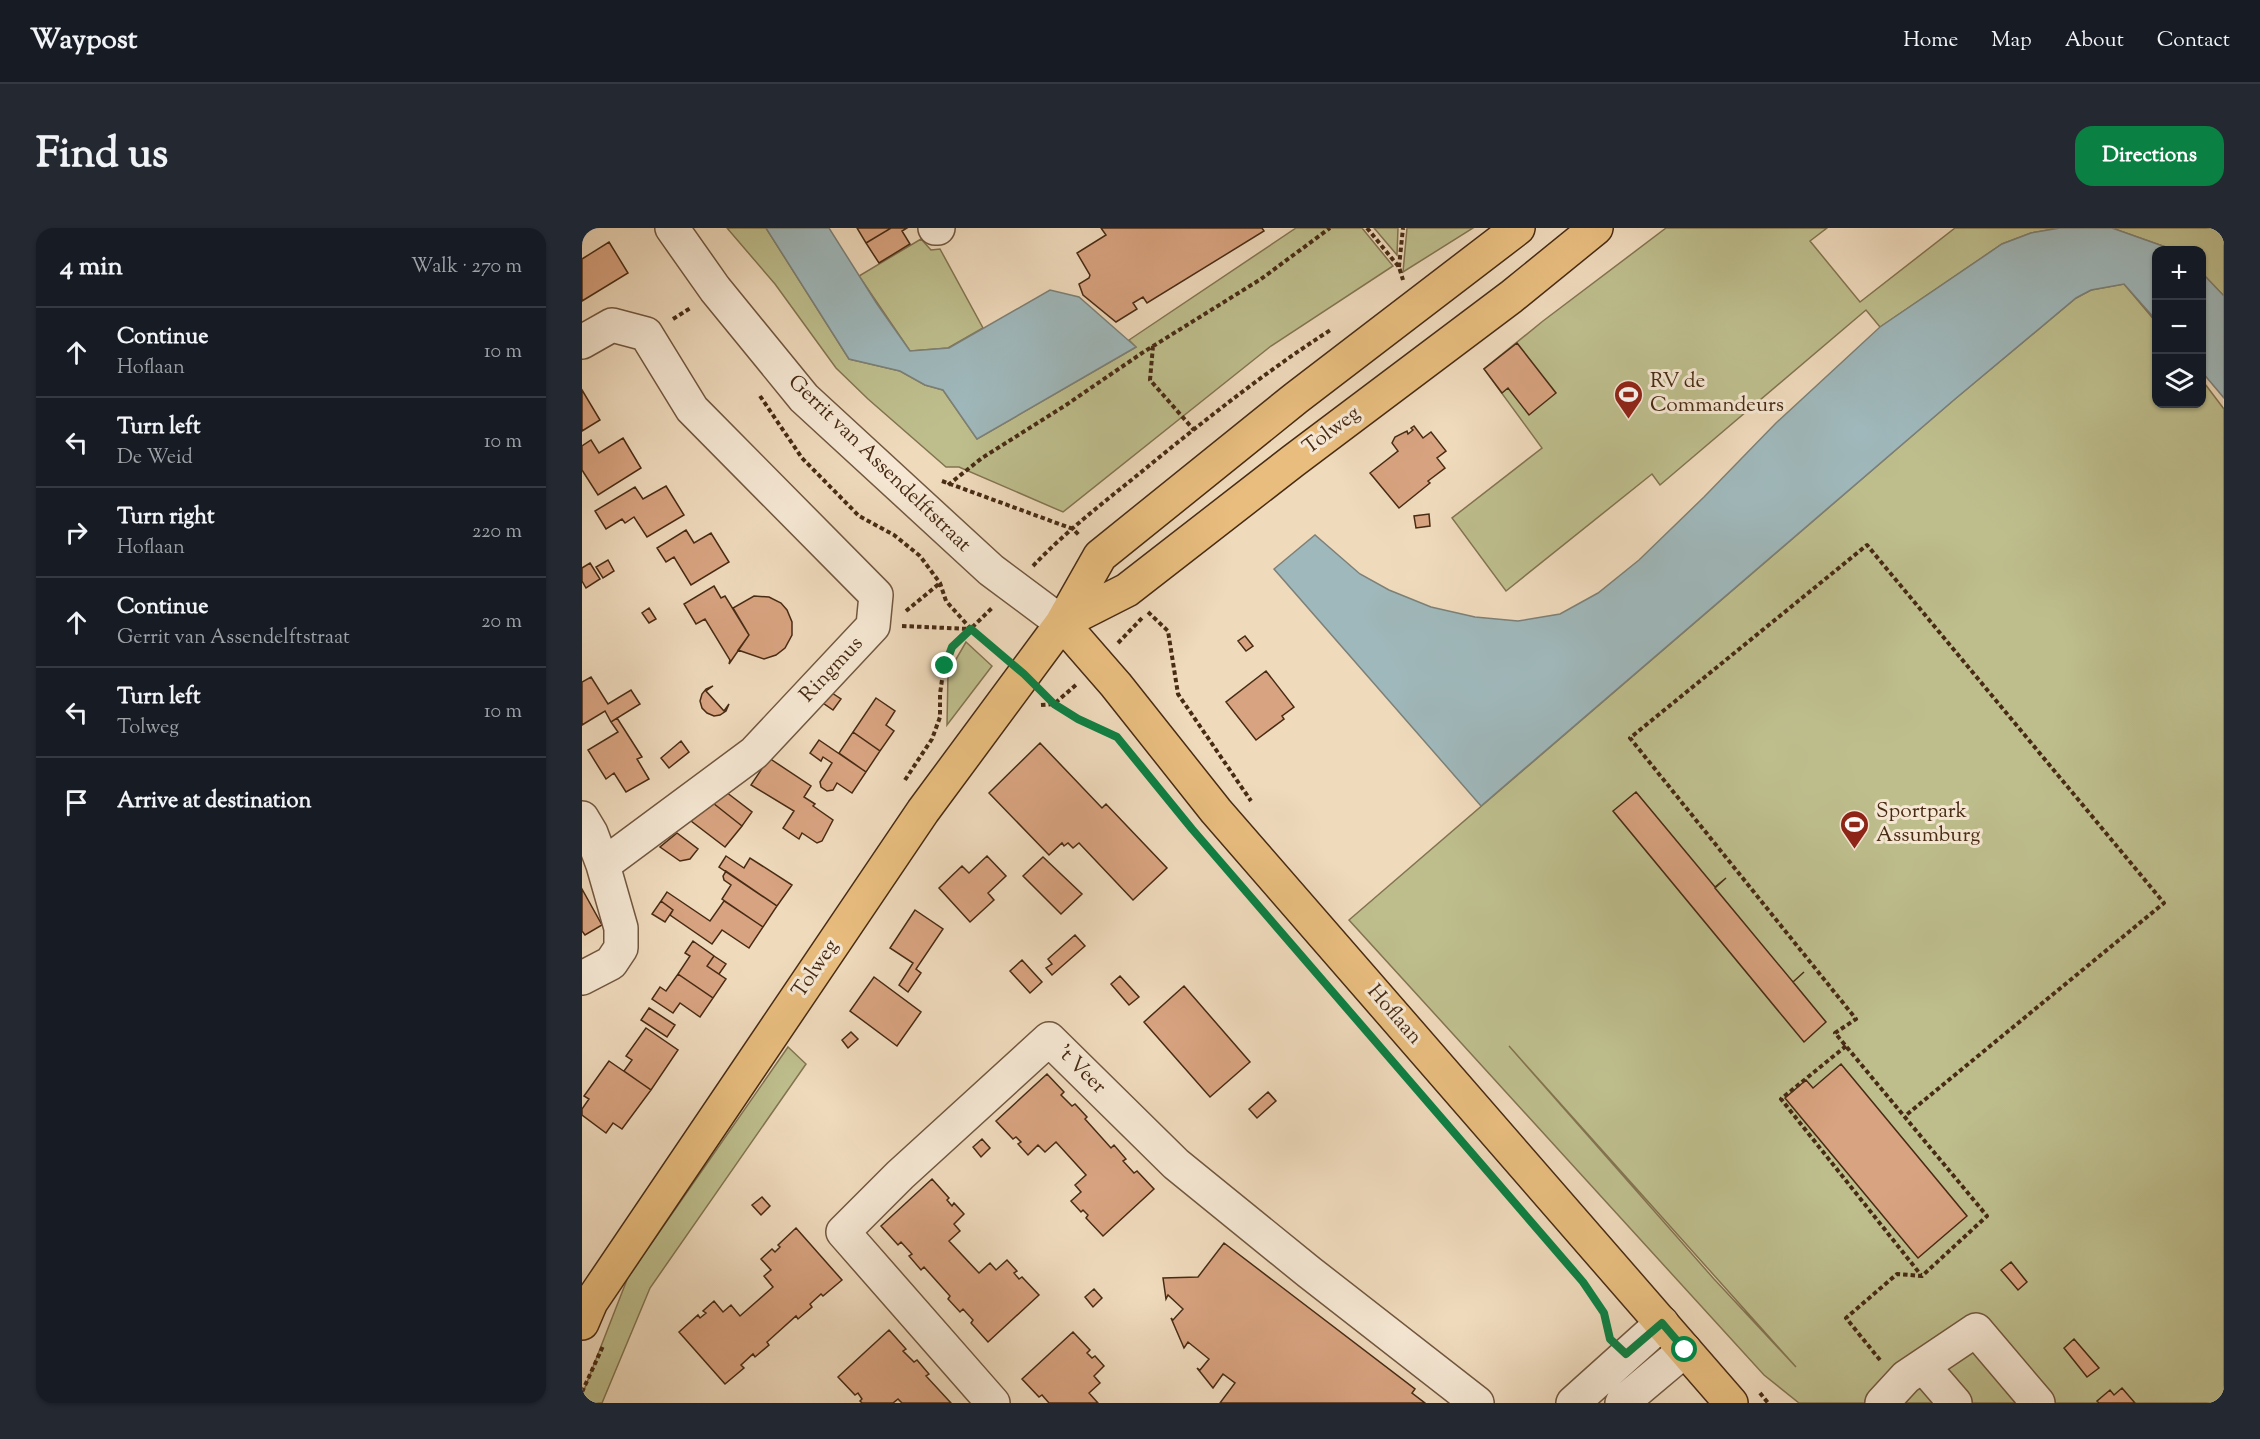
<!DOCTYPE html>
<meta charset="utf-8">
<style>
body{margin:0;font-family:"Sorts Mill Goudy",serif;background:#242831;color:#f1f3f6}
.controls{position:absolute;right:18px;top:18px;display:grid;overflow:hidden;border-radius:12px;box-shadow:0 2px 4px #0004}
.controls button{width:54px;height:54px;display:grid;place-items:center;padding:0;border:0;border-bottom:2px solid #363941;background:#171b24;color:#f1f3f6;font:30px sans-serif}
.stop{position:absolute;width:18px;height:18px;margin:-14px;border:4px solid #0b8043;border-radius:50%;background:#fff}
.stop.end{background:#0b8043;border-color:#fff;box-shadow:0 2px 6px #0008}
.list{margin:0;padding:0;list-style:none}
h2{display:flex;justify-content:space-between;align-items:center;height:78px;margin:0;padding:0 24px;font-size:26px}
h2 small{font-size:20px;font-weight:400;color:#9ea1a6}
.list li{display:grid;grid-template-columns:39px 1fr auto;gap:18px;align-items:center;box-sizing:border-box;height:90px;padding:0 24px;border-top:2px solid #363941}
.list b{display:block;font-size:22px;white-space:nowrap}
.list p{margin:0;font-size:20px;white-space:nowrap;color:#9ea1a6}
.list em{font-size:20px;font-style:normal;color:#9ea1a6}
.icon{flex:none;width:33px;height:33px;fill:none;stroke:currentColor;stroke-width:2;stroke-linecap:round;stroke-linejoin:round}
.map{position:relative;flex:none;width:1642px;height:1175px;overflow:hidden;border-radius:18px}
header{display:flex;align-items:center;gap:36px;box-sizing:border-box;height:84px;padding:0 30px;background:#171b24;border-bottom:2px solid #363941}
header strong{font-size:28px}
nav{display:flex;gap:33px;margin-inline-start:auto;font-size:21px}
.intro{display:flex;align-items:center;justify-content:space-between;box-sizing:border-box;height:144px;padding:0 36px}
h1{margin:0;font-size:42px}
.button{padding:15px 27px;border-radius:18px;background:#0b8043;color:#fff;font-size:21px;font-weight:700}
main{display:flex;gap:36px;padding:0 36px}
aside{flex:1;background:#171b24;border-radius:18px;box-shadow:0 2px 4px #0004}
.map>svg:first-child{display:block}
.green{fill:#bebe8d;stroke:#837450;stroke-width:1.5;fill-rule:evenodd}
.water{fill:#9fb8bb;stroke:#7c8078;stroke-width:1.5}
.building{fill:#d8a380;stroke:#482b14;stroke-width:1.5}
.lines{fill:none;stroke-linecap:round;stroke-linejoin:round}
.minor-casing{stroke:#72573e;stroke-width:36}
.major-casing{stroke:#482b14;stroke-width:36}
.path{stroke:#482b14;stroke-width:4;stroke-dasharray:4.5 3;stroke-linecap:butt}
.minor{stroke:#f5e7d3;stroke-width:33}
.major{stroke:#e8bd7e;stroke-width:33}
.route{stroke:#0b8043;stroke-width:8}
.labels{text-anchor:middle;dominant-baseline:central;stroke-width:6;stroke-linejoin:round;paint-order:stroke}
.poi-label{font-size:21px;fill:#482b14;stroke:#f5e7d3;text-anchor:start}
.street-label{font-size:21px;fill:#482b14;stroke:#f5e7d3}
</style>
<header>
<strong>Waypost</strong>
<nav><a>Home</a><a>Map</a><a>About</a><a>Contact</a></nav>
</header>
<div class="intro"><h1>Find us</h1><a class="button">Directions</a></div>
<main>
<aside>
<h2>4 min<small>Walk · 270 m</small></h2>
<ul class="list">
<li><svg class="icon" aria-label="ahead" viewBox="0 0 24 24"><path d="M12 20V5M6 11l6-6 6 6"/></svg><div><b>Continue</b><p>Hoflaan</p></div><em>10 m</em></li>
<li><svg class="icon" aria-label="left" viewBox="0 0 24 24"><path d="M17 20v-9H6M10 6l-5 5 5 5"/></svg><div><b>Turn left</b><p>De Weid</p></div><em>10 m</em></li>
<li><svg class="icon" aria-label="right" viewBox="0 0 24 24"><path d="M7 20v-9h11M14 6l5 5-5 5"/></svg><div><b>Turn right</b><p>Hoflaan</p></div><em>220 m</em></li>
<li><svg class="icon" aria-label="ahead" viewBox="0 0 24 24"><path d="M12 20V5M6 11l6-6 6 6"/></svg><div><b>Continue</b><p>Gerrit van Assendelftstraat</p></div><em>20 m</em></li>
<li><svg class="icon" aria-label="left" viewBox="0 0 24 24"><path d="M17 20v-9H6M10 6l-5 5 5 5"/></svg><div><b>Turn left</b><p>Tolweg</p></div><em>10 m</em></li>
<li><svg class="icon" aria-label="arrive" viewBox="0 0 24 24"><path d="M6 21V4h12l-3 4 3 4H6"/></svg><div><b>Arrive at destination</b></div></li>
</ul>
</aside>
<div class="map">
<svg width="1642" height="1175" viewBox="0 0 1642 1175">
<rect width="100%" height="100%" fill="#efdabc"/>
<filter id="stains"><feTurbulence type="fractalNoise" baseFrequency=".00333" numOctaves="4"/><feColorMatrix values="0 0 0 0 .2 0 0 0 0 .09 0 0 0 0 .02 0 0 0 .5 -.17"/></filter>
<radialGradient id="worn" r=".72"><stop offset=".6" stop-color="#630" stop-opacity="0"/><stop offset="1" stop-color="#630" stop-opacity=".3"/></radialGradient>
<!-- green -->
<path class="green" d="M145 0H184L267 131 318 143 343 157 361 162 395 211 554 119 547 112 714 0H780L811 38 689 118 481 284 377 239H364L286 171 254 140 193 56Z
M792 0H816L815 27Z
M825 0H891L821 44Z
M1084 0H1245L1228 13 1278 74 1373 0H1478L1449 5 1420 16 1298 99 1284 82 1078 257 1070 246 924 363 870 290 960 220 902 141 961 93Z
M1530 0H1642V68L1620 45V22H1592Z
M339 11 349 22 358 21 401 100 366 120 328 123 277 48Z
M1542 56 1574 94V176H1620V152L1642 181V1175H1217L1182 1147 767 692 1373 171 1494 70 1509 62ZM927 818 1214 1139 1132 1051Z
M384 414 410 438 365 497 366 445Z
M206 819 224 836 68 1060 20 1175H0V1167L46 1049Z"/>
<!-- water -->
<path class="water" d="M184 0H247L295 76 328 123 367 120 468 62 497 69 554 119 395 211 361 162 343 157 318 143 267 131Z
M1478 0H1530L1592 22H1574V92L1542 56 1509 62 1494 70 1373 171 899 578 692 341 733 307 778 346 807 362 849 379 893 389 936 393 978 386 1016 365 1057 332 1122 269 1194 195 1298 99 1420 16 1449 5Z
M1620 45 1642 68V170L1620 144Z"/>
<!-- building -->
<path class="building" d="M275 0H309L284 15Z
M309 0H325L320 3 328 16 297 35 284 15Z
M519 0H680L682 3 565 75 561 69 551 75 555 81 534 94 501 67 497 56 507 50 508 47 495 25 524 7Z
M27 14 46 45 0 73V31Z
M935 115 974 165 947 187 926 160 920 165 902 141Z
M0 162 18 192 0 203Z
M832 198 841 210 849 204 864 223 855 230 863 240 846 253 848 255 817 280 788 245 816 223 810 215 813 209 825 203 826 206 831 202 829 200Z
M41 210 59 240 16 267 0 242V218L9 212 17 225Z
M84 258 102 287 65 309 52 289 43 295 40 291 24 301 13 283 53 259 61 271Z
M847 286 848 298 834 300 832 288Z
M104 302 112 315 129 305 147 334 109 357 92 329 84 334 75 320Z
M26 332 32 343 21 350 14 339Z
M8 335 18 351 4 360 0 353V340Z
M132 358 139 370 143 368 167 407 147 436 148 432 123 391 114 396 102 376Z
M172 368 187 369 199 375 205 382 210 394V407L203 420 194 427 182 431 156 422 167 407 151 380Z
M67 380 74 391 67 395 60 385Z
M663 408 671 418 664 423 656 413Z
M684 443 712 479 700 488 702 491 674 512 644 474Z
M9 449 26 476 49 462 58 476 29 494 23 483 0 497V454Z
M131 458 124 463 142 483 147 476 144 483 138 487 132 488 125 485 120 480 118 473 120 466 124 461Z
M250 465 259 471 251 482 241 475Z
M294 470 313 483 304 497 312 503 298 523 271 504Z
M35 490 60 529 55 531 67 551 44 564 32 545 24 551 6 522 36 504 29 494Z
M271 504 298 523 284 544 257 525Z
M237 512 284 544 270 565 255 555 251 562 245 563 239 559 238 554 250 535 241 529 239 533 228 525Z
M99 513 107 524 87 540 79 530Z
M458 515 520 580 524 576 585 640 551 672 497 615 491 620 486 615 482 618 480 615 467 627 407 565Z
M187 530 229 558 222 569 233 576 231 578 251 592 240 613 235 615 220 605 217 611 201 600 212 583 169 557Z
M144 564 170 584 160 598 131 575Z
M1054 564 1133 659 1144 650 1133 660 1211 754 1222 744 1211 754 1244 794 1222 814 1031 583Z
M131 575 160 598 143 619 109 593Z
M95 605 116 621 108 631 98 633 78 619Z
M144 628 162 640 168 630 210 657 195 678 137 639Z
M405 628 424 648 406 665 412 672 388 694 357 660 380 638 387 645Z
M461 629 500 666 479 686 441 648Z
M144 643 195 678 181 699 140 671 149 657 142 652 141 648Z
M0 661 20 697 3 707 0 703Z
M85 664 128 693 142 673 181 699 167 720 140 702 130 716 88 687 91 682 79 673Z
M79 673 91 682 83 694 70 686Z
M333 682 361 701 334 741 339 745 326 764 317 757 331 735 308 720Z
M493 707 503 718 470 747 464 740 470 736 466 731Z
M111 713 132 728 125 738 144 751 131 770 96 746 108 728 103 725Z
M132 728 144 736 137 746 125 738Z
M440 732 460 754 448 765 428 743Z
M96 746 131 770 118 789 98 775 91 785 70 771 78 759 84 763Z
M538 748 557 769 547 777 529 756Z
M292 749 339 784 315 818 268 783Z
M602 758 668 834 628 869 562 794Z
M67 780 93 797 85 809 59 792Z
M64 800 96 822 69 862 42 843 50 832 44 828Z
M269 804 276 811 266 820 260 812Z
M27 833 69 862 40 901 31 895 24 905 0 887V881L7 871 2 868Z
M1259 836 1385 988 1336 1030 1203 870 1224 852 1231 860Z
M465 846 482 864 479 867 490 878 493 876 505 889 503 891 529 920 532 917 544 931 541 933 552 945 555 943 572 961 521 1008 504 990 506 987 501 982 499 984 489 973 499 964 493 957 504 947 474 914 463 924 456 917 446 927 436 916 439 914 434 909 431 911 414 893Z
M686 864 694 873 675 890 667 881Z
M400 911 408 920 399 929 391 919Z
M350 951 367 970 365 972 370 978 372 975 382 986 372 996 378 1003 367 1013 397 1045 408 1035 414 1042 425 1032 435 1043 432 1045 437 1051 440 1049 457 1067 406 1114 389 1095 391 1092 381 1081 378 1084 366 1071 368 1068 342 1039 339 1042 327 1028 330 1026 319 1014 316 1017 299 998Z
M180 969 188 978 179 987 170 977Z
M214 1000 260 1052 241 1068 239 1066 228 1076 230 1079 216 1091 214 1088 185 1114 187 1117 173 1129 171 1126 159 1137 162 1140 143 1156 97 1104 116 1087 118 1090 124 1085 121 1083 132 1073 141 1084 149 1077 158 1088 191 1059 182 1048 189 1042 179 1031 190 1021 193 1024 198 1019 196 1017Z
M642 1015 833 1161 830 1165 843 1175H638L653 1155 641 1146 631 1160 615 1140 618 1142 627 1131 606 1114 602 1120 589 1090 591 1092 601 1081 586 1067 584 1071 581 1050 616 1049Z
M1429 1034 1445 1054 1436 1062 1419 1042Z
M512 1061 520 1070 511 1079 503 1069Z
M307 1102 324 1121 321 1123 332 1134 335 1132 347 1146 344 1148 369 1175H320L316 1171 311 1175H280L278 1173 280 1171 276 1165 273 1167 256 1149Z
M491 1104 508 1122 505 1125 510 1130 513 1128 522 1138 512 1148 518 1155 507 1165 516 1175H467L460 1167 457 1169 440 1151Z
M1492 1111 1517 1140 1505 1149 1482 1120Z
M1540 1160 1553 1175H1517L1515 1173 1528 1162 1532 1167Z"/>
<g class="lines">
<defs>
<path id="minor" d="M90 0 133 61 222 170 409 342 480 395
M353 0H356
M0 114 30 97 64 106 110 181 294 367 291 398 172 525 21 637 39 700V720L29 735 0 750
M0 590 9 605 21 637
M1341 1138 1373 1175
M411 1175 261 1004 318 947 467 811 594 936 727 1044 895 1175
M991 1175 1080 1095
M1040 1175 1103 1122
M1300 1175 1324 1149 1394 1102 1456 1175"/>
<path id="major" d="M480 395 534 457 634 583 1149 1175
M480 395 545 362 711 233 929 69 1014 0
M0 1095 9 1074 341 583 480 395 518 328 714 170 936 0"/>
</defs>
<!-- minor casing -->
<use href="#minor" class="minor-casing"/>
<!-- major casing -->
<use href="#major" class="major-casing"/>
<!-- path -->
<path class="path" d="M785 0 817 39 821 52
M817 39 821 0
M91 91 110 79
M571 118 568 152 612 202
M178 168 220 230 277 288 312 307 338 328 358 355 364 373 389 401 419 426
M360 253 491 301 497 307
M366 257 400 230 484 177 560 125 679 51 748 0
M451 338C487 300 529 269 569 236 628 188 686 142 750 101
M324 383 358 355
M566 384 586 403 596 466 669 573
M320 398 388 401
M536 415 560 390
M464 468 496 491 535 509
M459 477 472 476 495 456
M323 552 350 511 358 489V466L362 438 370 419 410 380
M1264 818 1199 871 1339 1047
M1004 1058 1022 1085 1027 1104
M1298 1132 1264 1090 1315 1046 1340 1048 1405 988 1253 805 1274 791 1048 510 1285 317 1582 675 1323 888
M0 1164 21 1118
M1178 1165 1186 1175"/>
<!-- minor -->
<use href="#minor" class="minor"/>
<!-- major -->
<use href="#major" class="major"/>
</g>
<g class="lines">
<!-- route -->
<path class="route" d="M363 438 370 419 389 401 442 446 472 476 496 491 535 509 610 601 1001 1054 1022 1085 1028 1111 1044 1126 1080 1095 1103 1122"/>
</g>
<!-- icons -->
<defs>
<symbol id="stadium-pin" viewBox="-11 -11 22 30"><path d="M0 17L-7.5 6A9.5 9.5 0 1 1 7.5 6Z" fill="#8f2418" stroke="#f5e7d3"/><path d="M0-5a6.5 5 0 1 0 0 10a6.5 5 0 1 0 0-10ZM-3.5-1.8h7v3.6h-7Z" fill="#fff"/></symbol>
</defs>
<g fill-rule="evenodd">
<use href="#stadium-pin" x="1030" y="150" width="33" height="45"/>
<use href="#stadium-pin" x="1256" y="580" width="33" height="45"/>
</g>
<g class="labels">
<!-- poi labels -->
<g class="poi-label">
<text x="1068" y="154">RV de<tspan x="1068" dy="24">Commandeurs</tspan></text>
<text x="1294" y="584">Sportpark<tspan x="1294" dy="24">Assumburg</tspan></text>
</g>
<!-- street labels -->
<g class="street-label">
<text transform="translate(750 203) rotate(-37)">Tolweg</text>
<text transform="translate(297 236) rotate(44)">Gerrit van Assendelftstraat</text>
<text transform="translate(250 442) rotate(-47)">Ringmus</text>
<text transform="translate(234 741) rotate(-56)">Tolweg</text>
<text transform="translate(812 787) rotate(49)">Hoflaan</text>
<text transform="translate(499 842) rotate(45)">'t Veer</text>
</g>
</g>
<rect width="100%" height="100%" filter="url(#stains)"/>
<rect width="100%" height="100%" fill="url(#worn)"/>
</svg>
<div class="controls">
<button>+</button>
<button>−</button>
<button><svg class="icon" aria-label="layers" viewBox="0 0 24 24"><path d="M12 4l9 5-9 5-9-5zM3 14l9 5 9-5"/></svg></button>
</div>
<div class="stop" style="left:1103px;top:1122px"></div>
<div class="stop end" style="left:363px;top:438px"></div>
</div>
</main>
